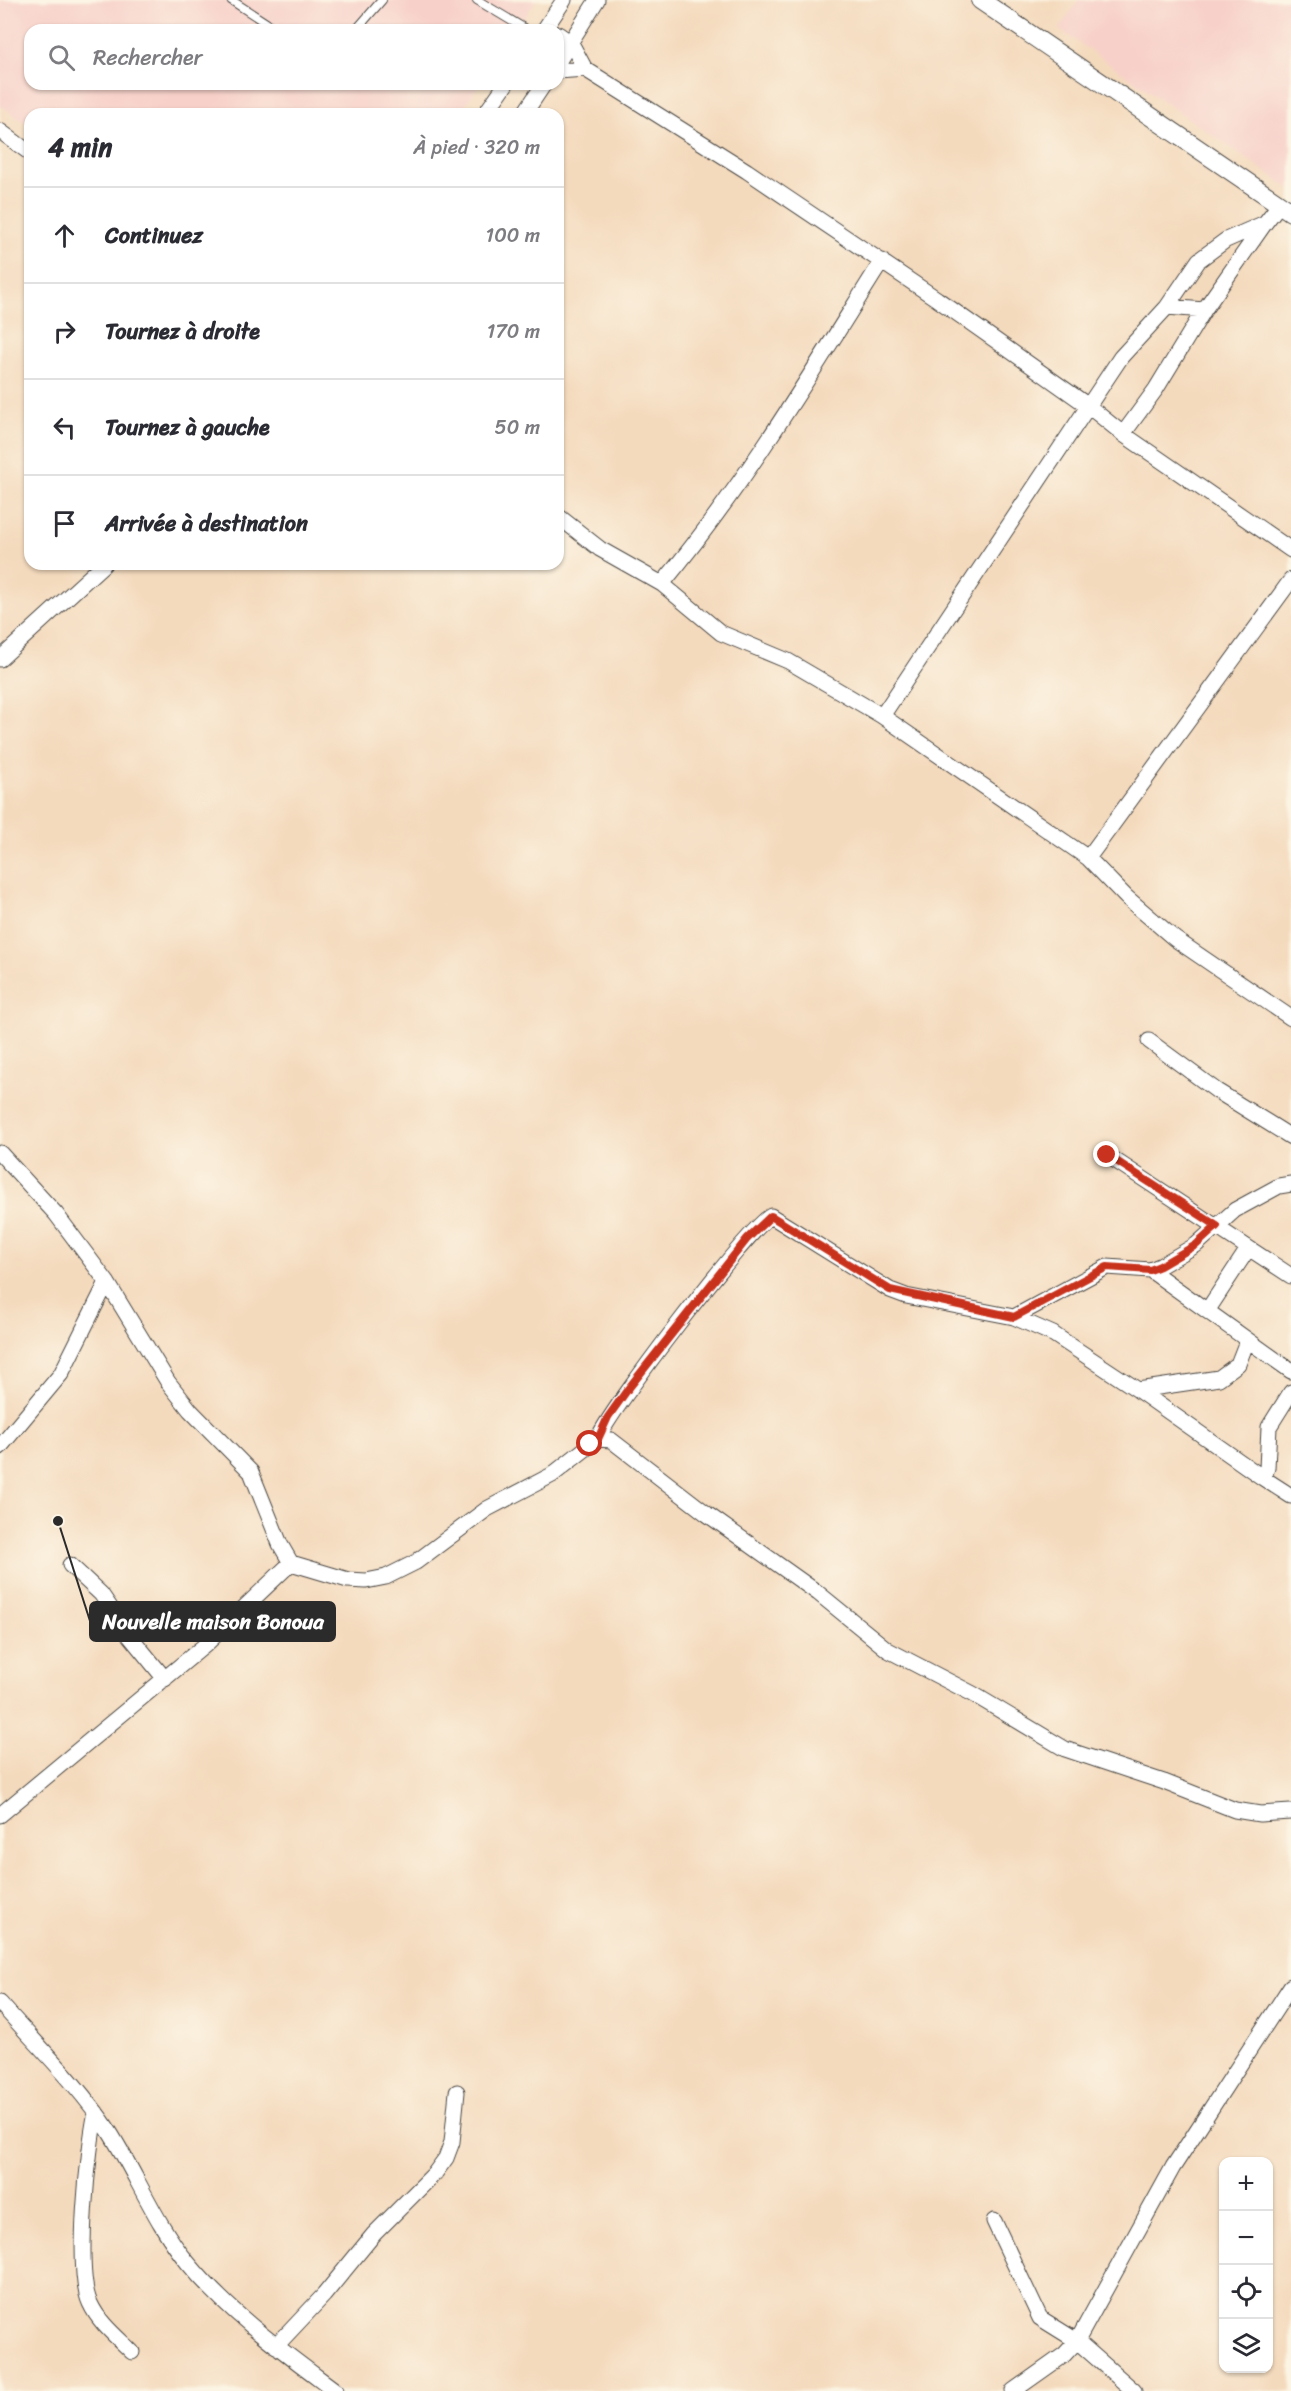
<!DOCTYPE html>
<html lang="fr">
<meta charset="utf-8">
<style>
body{margin:0;font-family:Sriracha,sans-serif;background:#f7f7f7;color:#2b2b33}
.controls{position:absolute;right:18px;bottom:18px;display:grid;overflow:hidden;border-radius:12px;box-shadow:0 2px 4px #0004}
.controls button{width:54px;height:54px;display:grid;place-items:center;padding:0;border:0;border-bottom:2px solid #e1e1e2;background:#fff;color:#2b2b33;font:30px sans-serif}
.stop{position:absolute;width:18px;height:18px;margin:-14px;border:4px solid #c8321e;border-radius:50%;background:#fff}
.stop.end{background:#c8321e;border-color:#fff;box-shadow:0 2px 6px #0008}
.list{margin:0;padding:0;list-style:none}
h2{display:flex;justify-content:space-between;align-items:center;height:78px;margin:0;padding:0 24px;font-size:26px}
h2 small{font-size:20px;font-weight:400;color:#7c7c81}
.list li{display:grid;grid-template-columns:39px 1fr auto;gap:18px;align-items:center;box-sizing:border-box;height:96px;padding:0 24px;border-top:2px solid #e1e1e2}
.list b{display:block;font-size:22px;white-space:nowrap}
.list em{font-size:20px;font-style:normal;color:#7c7c81}
.icon{flex:none;width:33px;height:33px;fill:none;stroke:currentColor;stroke-width:2;stroke-linecap:round;stroke-linejoin:round}
.map{position:relative;flex:none;width:1291px;height:2391px;overflow:hidden}
.search{position:absolute;background:#fff;box-shadow:0 2px 4px #0004;left:24px;top:24px;width:540px;height:66px;display:flex;align-items:center;gap:15px;box-sizing:border-box;padding:0 21px;border-radius:18px;color:#7c7c81;font-size:22px}
.panel{position:absolute;background:#fff;box-shadow:0 2px 4px #0004;left:24px;top:108px;width:540px;height:462px;border-radius:18px}
.map>svg:first-child{display:block}
.built{fill:#f7d0c9}
.lines{fill:none;stroke-linecap:round;stroke-linejoin:round}
.service-casing{stroke:#494541;stroke-width:10}
.minor-casing{stroke:#494541;stroke-width:17}
.tertiary-casing{stroke:#494541;stroke-width:20}
.service{stroke:#fff;stroke-width:8}
.minor{stroke:#fff;stroke-width:15}
.tertiary{stroke:#fff;stroke-width:18}
.route{stroke:#c8321e;stroke-width:8}
.leader{fill:none;stroke:#2b2b2b;stroke-width:2}
.callout-dot{fill:#2b2b2b;stroke:#fcf5e5;stroke-width:2}
.callout{fill:#2b2b2b;stroke:#2b2b2b;stroke-width:2}
.callout-label{font-size:21px;text-anchor:middle;font-weight:bold;fill:#fff}
</style>
<div class="map">
<svg width="1291" height="2391" viewBox="0 0 1291 2391">
<rect width="100%" height="100%" fill="#fcf5e5"/>
<filter id="ink" filterUnits="userSpaceOnUse"><feTurbulence type="fractalNoise" baseFrequency=".0167" numOctaves="2"/><feDisplacementMap in="SourceGraphic" scale="12" xChannelSelector="R" yChannelSelector="G"/><feConvolveMatrix kernelMatrix="1 2 1 2 8 2 1 2 1" color-interpolation-filters="sRGB"/></filter>
<filter id="wash" filterUnits="userSpaceOnUse"><feTurbulence type="fractalNoise" baseFrequency=".008" numOctaves="4" result="noise"/><feDisplacementMap in="SourceGraphic" scale="24" xChannelSelector="R" yChannelSelector="G"/><feGaussianBlur stdDeviation="1.35" result="paint"/><feColorMatrix in="noise" values="0 0 0 0 0 0 0 0 0 0 0 0 0 0 0 0 0 1.4 0 .05"/><feComposite in="paint" operator="in"/></filter>
<g filter="url(#wash)">
<rect width="100%" height="100%" fill="#f4dabd"/>
<!-- built -->
<path class="built" d="M0 0H536L516 30H30V84H479L459 114H30V126L0 105Z
M1079 0H1291V189L1059 29Z"/>
</g>
<g filter="url(#ink)">
<g class="lines">
<defs>
<path id="service" d="M231 0 277 30
M477 0 527 30
M356 30 382 0"/>
<path id="minor" d="M544 30 564 0
M558 34 571 43 585 69 747 171 937 299 1087 405 1123 434 1291 550
M558 62 597 0
M558 71 585 69
M485 114 506 84
M524 114 544 84
M0 131 30 153
M1167 307 1204 310
M1123 434 1156 389 1204 310 1265 223
M558 516 600 549 662 584 721 633 788 661 882 716 1088 858 1126 897 1175 939 1291 1018
M662 584C746 483 812 372 882 261
M0 659 104 564
M882 716 1121 357 1167 307 1199 260 1226 240 1265 223 1279 205
M1088 858 1291 580
M1149 1041 1217 1091 1291 1137
M0 1153 56 1214 107 1282 168 1382 190 1410 251 1472 280 1544 291 1563 204 1646 0 1815
M1107 1155 1291 1276
M1150 1270 1291 1371
M1207 1311 1248 1249
M1014 1317 1107 1267 1150 1270 1160 1266 1196 1245 1235 1210 1279 1186 1291 1184
M1138 1390 1263 1478 1267 1468 1269 1427 1291 1392
M598 1439C607 1413 749 1227 771 1216L890 1290 906 1296 1014 1317 1053 1334 1138 1390 1219 1378 1238 1364 1247 1341
M0 1447 61 1374 107 1282
M1263 1478 1291 1496
M291 1563 348 1580 366 1581 386 1577 416 1562 487 1509 552 1475 598 1439 611 1440 707 1514 818 1593 888 1650 973 1694 1065 1749 1164 1782 1235 1810 1260 1814 1291 1812
M70 1565 101 1594 129 1635 165 1679
M0 2003C36 2044 79 2085 109 2131 137 2175 155 2223 188 2263 229 2313 284 2352 336 2391
M96 2112C88 2148 75 2272 90 2303 99 2323 117 2337 132 2352
M994 2221 1040 2318 1077 2341 1064 2355 1013 2391
M276 2346 324 2295 374 2234 435 2173 446 2158 452 2142 457 2092
M1134 2391 1077 2341 1173 2167 1291 1986"/>
<path id="tertiary" d="M980 0 1291 212"/>
</defs>
<!-- service casing -->
<use href="#service" class="service-casing"/>
<!-- minor casing -->
<use href="#minor" class="minor-casing"/>
<!-- tertiary casing -->
<use href="#tertiary" class="tertiary-casing"/>
<!-- service -->
<use href="#service" class="service"/>
<!-- minor -->
<use href="#minor" class="minor"/>
<!-- tertiary -->
<use href="#tertiary" class="tertiary"/>
</g>
</g>
<g class="lines" filter="url(#ink)">
<!-- route -->
<path class="route" d="M590 1444 598 1439 608 1417 628 1389 747 1239 771 1216 890 1290 1014 1317 1107 1267 1150 1270 1160 1266 1196 1245 1217 1226 1107 1155"/>
</g>
<!-- callouts -->
<path class="leader" d="M58 1521L90 1621"/>
<circle class="callout-dot" cx="58" cy="1521" r="6"/>
<rect class="callout" x="90" y="1602" width="245" height="39" rx="6"/>
<g class="callout-label">
<text x="213" y="1629">Nouvelle maison Bonoua</text>
</g>
</svg>
<div class="controls">
<button>+</button>
<button>−</button>
<button><svg class="icon" aria-label="locate" viewBox="0 0 24 24"><circle cx="12" cy="12" r="6"/><path d="M12 2v4M12 18v4M2 12h4M18 12h4"/></svg></button>
<button><svg class="icon" aria-label="layers" viewBox="0 0 24 24"><path d="M12 4l9 5-9 5-9-5zM3 14l9 5 9-5"/></svg></button>
</div>
<div class="stop" style="left:590px;top:1444px"></div>
<div class="stop end" style="left:1107px;top:1155px"></div>
<div class="search"><svg class="icon" aria-label="search" viewBox="0 0 24 24"><circle cx="10" cy="10" r="6"/><path d="M15 15l6 6"/></svg>Rechercher</div>
<section class="panel">
<h2>4 min<small>À pied · 320 m</small></h2>
<ul class="list">
<li><svg class="icon" aria-label="ahead" viewBox="0 0 24 24"><path d="M12 20V5M6 11l6-6 6 6"/></svg><div><b>Continuez</b></div><em>100 m</em></li>
<li><svg class="icon" aria-label="right" viewBox="0 0 24 24"><path d="M7 20v-9h11M14 6l5 5-5 5"/></svg><div><b>Tournez à droite</b></div><em>170 m</em></li>
<li><svg class="icon" aria-label="left" viewBox="0 0 24 24"><path d="M17 20v-9H6M10 6l-5 5 5 5"/></svg><div><b>Tournez à gauche</b></div><em>50 m</em></li>
<li><svg class="icon" aria-label="arrive" viewBox="0 0 24 24"><path d="M6 21V4h12l-3 4 3 4H6"/></svg><div><b>Arrivée à destination</b></div></li>
</ul>
</section>
</div>
